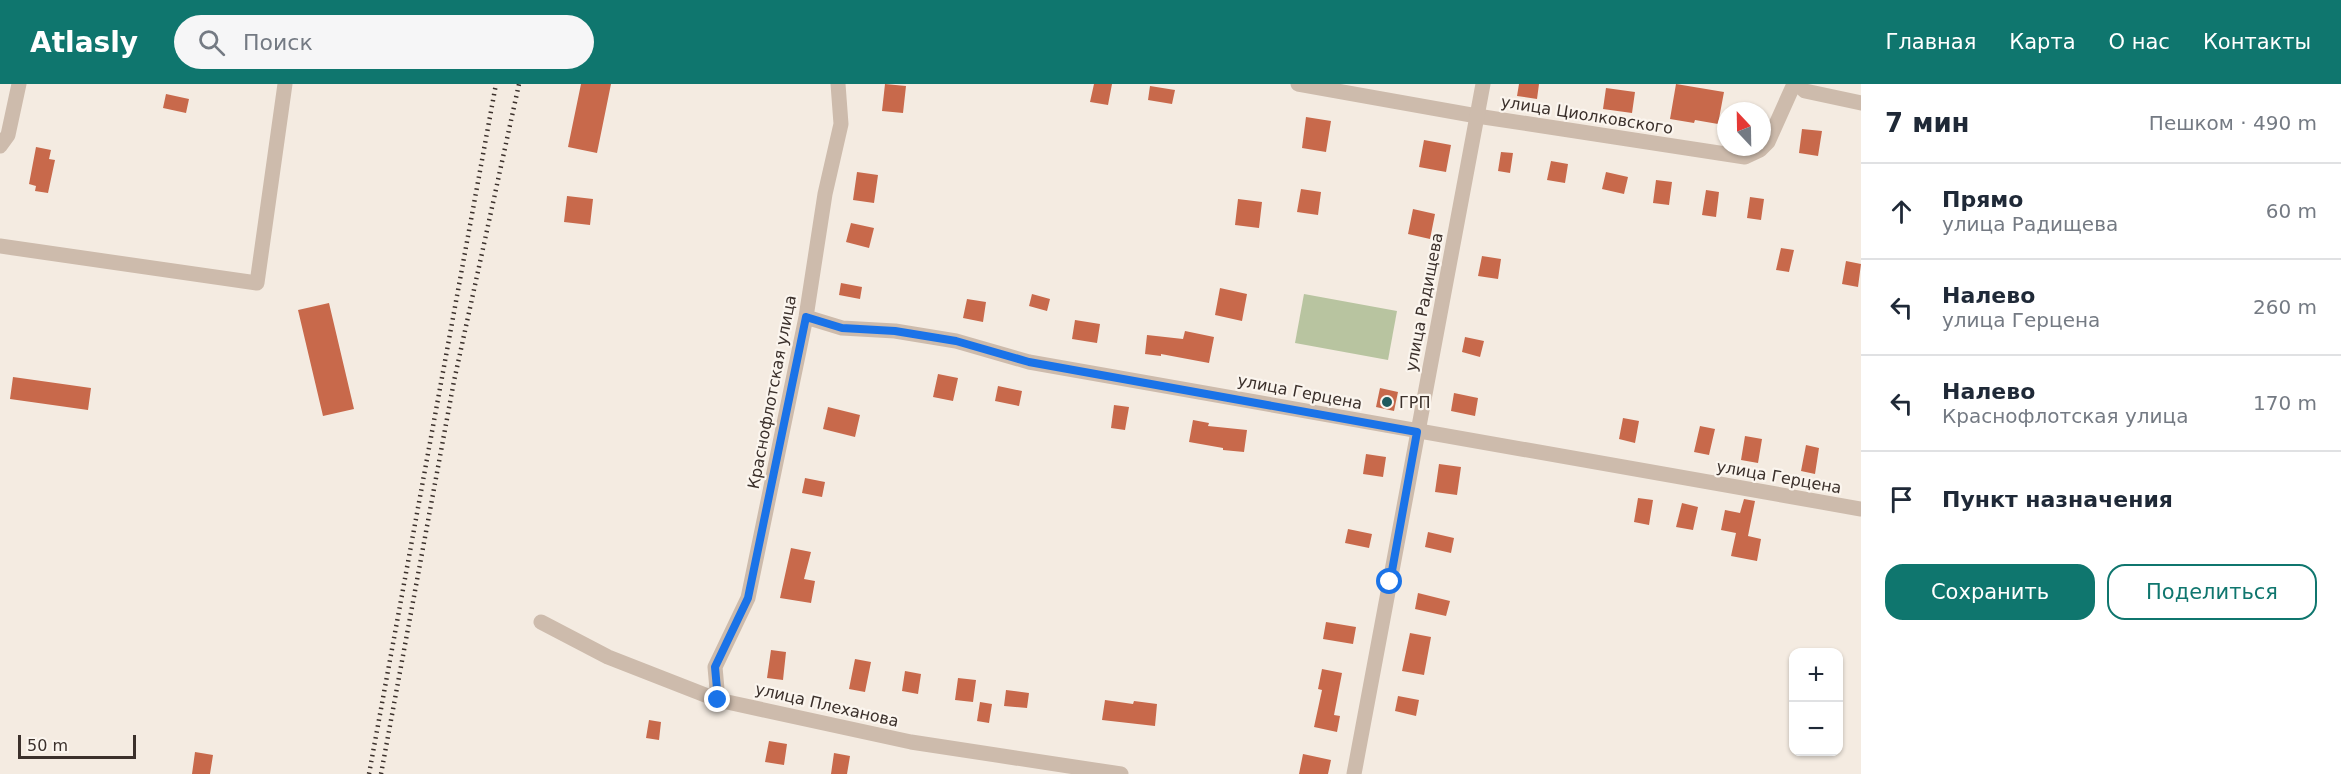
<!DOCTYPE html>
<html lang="ru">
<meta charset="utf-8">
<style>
body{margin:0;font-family:"DejaVu Sans",sans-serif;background:#f6f6f7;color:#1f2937}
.controls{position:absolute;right:18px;bottom:18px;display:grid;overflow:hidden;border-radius:12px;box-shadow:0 2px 4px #0004}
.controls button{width:54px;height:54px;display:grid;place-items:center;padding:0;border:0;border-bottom:2px solid #e0e1e3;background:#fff;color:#1f2937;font:30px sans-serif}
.compass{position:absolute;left:1717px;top:18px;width:54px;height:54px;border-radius:50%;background:#fff;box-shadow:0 2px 4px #0004;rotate:338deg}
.scale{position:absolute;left:18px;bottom:15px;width:118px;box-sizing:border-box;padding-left:6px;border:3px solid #3b302b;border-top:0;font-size:16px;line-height:21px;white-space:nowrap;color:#3b302b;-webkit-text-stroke:4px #fbf5ee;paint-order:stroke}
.stop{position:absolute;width:18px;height:18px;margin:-14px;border:4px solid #1a73e8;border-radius:50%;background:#fff}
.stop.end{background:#1a73e8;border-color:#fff;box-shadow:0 2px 6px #0008}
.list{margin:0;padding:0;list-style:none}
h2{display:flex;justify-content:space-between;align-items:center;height:78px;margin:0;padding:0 24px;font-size:26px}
h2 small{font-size:20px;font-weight:400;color:#747a83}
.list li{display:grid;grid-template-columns:39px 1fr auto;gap:18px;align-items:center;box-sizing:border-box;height:96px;padding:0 24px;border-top:2px solid #e0e1e3}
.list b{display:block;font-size:22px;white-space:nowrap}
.list p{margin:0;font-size:20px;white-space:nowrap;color:#747a83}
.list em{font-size:20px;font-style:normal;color:#747a83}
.actions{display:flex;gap:12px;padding:18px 24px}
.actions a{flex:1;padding:14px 0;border:2px solid #0f766e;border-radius:18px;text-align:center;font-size:21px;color:#0f766e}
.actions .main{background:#0f766e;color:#fff}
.icon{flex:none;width:33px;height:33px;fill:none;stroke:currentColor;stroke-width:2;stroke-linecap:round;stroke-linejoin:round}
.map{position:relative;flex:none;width:1861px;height:690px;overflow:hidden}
header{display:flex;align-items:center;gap:36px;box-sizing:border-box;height:84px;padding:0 30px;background:#0f766e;color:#fff}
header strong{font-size:28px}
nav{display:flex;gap:33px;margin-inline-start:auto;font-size:21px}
.search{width:420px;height:54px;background:#f6f6f7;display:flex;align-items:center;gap:15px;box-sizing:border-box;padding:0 21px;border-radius:33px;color:#747a83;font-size:22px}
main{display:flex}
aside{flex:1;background:#fff}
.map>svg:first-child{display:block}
.green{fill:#b8c4a0}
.building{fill:#c8694b}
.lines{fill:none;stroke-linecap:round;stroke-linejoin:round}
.minor{stroke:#cdbbac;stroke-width:15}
.tertiary{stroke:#cdbbac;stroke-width:15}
.rail{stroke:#3b302b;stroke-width:4.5;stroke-dasharray:1.5 4.5;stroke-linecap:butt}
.route{stroke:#1a73e8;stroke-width:8}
.poi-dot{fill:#1f5a5e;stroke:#fbf5ee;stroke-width:2}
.labels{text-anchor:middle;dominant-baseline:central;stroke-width:4.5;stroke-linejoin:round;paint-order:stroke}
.street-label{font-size:16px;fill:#3b302b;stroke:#fbf5ee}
.poi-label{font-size:16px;fill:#3b302b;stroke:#fbf5ee;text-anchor:start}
</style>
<header>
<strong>Atlasly</strong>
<div class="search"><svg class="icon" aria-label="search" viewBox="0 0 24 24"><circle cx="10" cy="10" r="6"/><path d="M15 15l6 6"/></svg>Поиск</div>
<nav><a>Главная</a><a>Карта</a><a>О нас</a><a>Контакты</a></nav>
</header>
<main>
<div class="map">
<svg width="1861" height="690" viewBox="0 0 1861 690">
<rect width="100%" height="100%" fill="#f4ebe1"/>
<!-- green -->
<path class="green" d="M1304 210 1397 227 1388 276 1295 259Z"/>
<!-- building -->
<path class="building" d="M581 0H611L597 69 568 63Z
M885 0 906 2 903 29 882 27Z
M1094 0H1112L1108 21 1090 18Z
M1519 0H1539L1537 15 1517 12Z
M1676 0 1724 8 1718 40 1695 36 1694 39 1670 35Z
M1150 2 1175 6 1172 20 1148 16Z
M1606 4 1635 8 1632 29 1603 25Z
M166 10 189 15 186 29 163 24Z
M1306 33 1331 37 1326 68 1302 64Z
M1802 45 1822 47 1818 72 1799 69Z
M1424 56 1451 61 1446 88 1419 83Z
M36 63 51 66 49 75 55 76 48 109 35 107 36 102 29 100Z
M1501 68 1513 69 1510 89 1498 87Z
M1551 77 1568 80 1565 99 1547 96Z
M857 88 878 91 874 119 853 116Z
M1606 88 1628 93 1624 110 1602 105Z
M1656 96 1672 98 1669 121 1653 119Z
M1301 105 1321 108 1318 131 1297 128Z
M1706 106 1719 108 1716 133 1702 131Z
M567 112 593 115 590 141 564 138Z
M1750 113 1764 115 1761 136 1747 134Z
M1238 115 1262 118 1259 144 1235 141Z
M1413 125 1435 130 1430 155 1408 150Z
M851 139 874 144 869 164 846 158Z
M1781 164 1794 166 1789 188 1776 186Z
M1482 172 1501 175 1498 195 1478 192Z
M1846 177 1861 180 1858 203 1842 200Z
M841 199 862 203 860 215 839 211Z
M1220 204 1247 210 1242 237 1215 231Z
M1032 210 1050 215 1047 227 1029 222Z
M967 215 986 218 983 238 963 234Z
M329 219 354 325 323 332 298 226Z
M1075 236 1100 240 1097 259 1072 255Z
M1185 247 1214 253 1209 279 1161 270V272L1145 270 1147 251 1183 255Z
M1465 253 1484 257 1480 273 1462 268Z
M938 290 958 294 953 317 933 313Z
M13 293 91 304 88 326 10 315Z
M998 302 1022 307 1019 322 995 317Z
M1380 304 1398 308 1394 327 1376 323Z
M1454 309 1478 314 1475 332 1451 327Z
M1114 321 1129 323 1125 346 1111 344Z
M828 323 860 331 855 353 823 345Z
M1623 334 1639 337 1635 359 1619 355Z
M1193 336 1209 339 1208 342 1247 346 1244 368 1223 366V364L1189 358Z
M1700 342 1715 345 1709 371 1694 368Z
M1745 352 1762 355 1758 379 1741 376Z
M1806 361 1819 364 1815 390 1801 387Z
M1366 370 1386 373 1383 393 1363 390Z
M1439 380 1461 383 1457 411 1435 408Z
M805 394 825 398 822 413 802 409Z
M1638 414 1653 416 1649 441 1634 438Z
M1744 415 1755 417 1748 452 1761 455 1757 477 1731 472 1736 449 1721 446 1725 426 1740 429Z
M1682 419 1698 423 1693 446 1676 443Z
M1348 445 1372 450 1369 464 1345 459Z
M1428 448 1454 454 1451 469 1425 463Z
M791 464 811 468 804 495 815 497 811 519 780 514Z
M1418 509 1450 517 1446 532 1415 525Z
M1326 538 1356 543 1353 560 1323 555Z
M1410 549 1431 553 1424 591 1402 587Z
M771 566 786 568 783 596 767 594Z
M855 575 871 578 865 608 849 605Z
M1322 585 1342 589 1334 631 1340 632 1337 648 1314 643 1322 606 1318 605Z
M905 587 921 590 918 610 902 607Z
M958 594 976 596 973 618 955 616Z
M1006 606 1029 609 1027 624 1004 622Z
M1398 612 1419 616 1416 632 1395 627Z
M1105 616 1133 620 1134 617 1157 620 1155 642 1102 636Z
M980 618 992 620 989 639 977 637Z
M649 636 661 638 659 656 646 654Z
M769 657 787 660 784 681 765 678Z
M195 668 213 671 210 690H192Z
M834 669 850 672 847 690H831Z
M1303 670 1331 676 1328 690H1299Z"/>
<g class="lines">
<!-- minor -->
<path class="minor" d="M1298 0 1477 32 1745 73 1760 66 1768 58 1794 0
M0 62 8 51 19 0
M0 162 257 199 285 0
M806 233 842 244 895 247 956 257 1029 278 1861 425
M541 538 608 573 718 616 911 658 1121 690
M718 616 715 583 748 514 806 233 825 110 841 40 838 0"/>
<!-- tertiary -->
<path class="tertiary" d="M1797 0 1805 7 1861 19
M1354 690 1483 0"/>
<!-- rail -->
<path class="rail" d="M369 690 496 0
M381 690 454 297 519 0"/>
</g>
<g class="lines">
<!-- route -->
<path class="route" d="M718 616 715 583 748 514 806 233 842 244 895 247 956 257 1029 278 1417 348 1390 498"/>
</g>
<!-- markers -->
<circle class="poi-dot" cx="1387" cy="318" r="6"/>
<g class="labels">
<!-- street labels -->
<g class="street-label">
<text transform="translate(1587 31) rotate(9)">улица Циолковского</text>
<text transform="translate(1424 218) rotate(-79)">улица Радищева</text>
<text transform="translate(772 308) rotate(-79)">Краснофлотская улица</text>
<text transform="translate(1300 308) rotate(11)">улица Герцена</text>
<text transform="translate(1779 393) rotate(10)">улица Герцена</text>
<text transform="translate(827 621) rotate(13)">улица Плеханова</text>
</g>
<!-- poi labels -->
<g class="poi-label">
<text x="1399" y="318">ГРП</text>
</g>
</g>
</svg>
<div class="controls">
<button>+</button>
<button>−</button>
</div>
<svg class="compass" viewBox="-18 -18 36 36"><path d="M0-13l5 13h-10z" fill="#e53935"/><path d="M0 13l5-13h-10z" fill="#747a83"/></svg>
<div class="scale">50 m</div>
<div class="stop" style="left:1390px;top:498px"></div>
<div class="stop end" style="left:718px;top:616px"></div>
</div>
<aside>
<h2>7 мин<small>Пешком · 490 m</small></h2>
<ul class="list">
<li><svg class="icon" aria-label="ahead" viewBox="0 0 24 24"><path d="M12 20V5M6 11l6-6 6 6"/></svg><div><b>Прямо</b><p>улица Радищева</p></div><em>60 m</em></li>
<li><svg class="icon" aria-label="left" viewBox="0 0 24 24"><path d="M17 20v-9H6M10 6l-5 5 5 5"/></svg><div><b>Налево</b><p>улица Герцена</p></div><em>260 m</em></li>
<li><svg class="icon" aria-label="left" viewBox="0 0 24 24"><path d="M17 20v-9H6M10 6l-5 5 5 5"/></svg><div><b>Налево</b><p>Краснофлотская улица</p></div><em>170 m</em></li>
<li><svg class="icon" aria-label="arrive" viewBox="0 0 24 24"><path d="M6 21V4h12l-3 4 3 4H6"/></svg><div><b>Пункт назначения</b></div></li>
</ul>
<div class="actions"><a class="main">Сохранить</a><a>Поделиться</a></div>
</aside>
</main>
